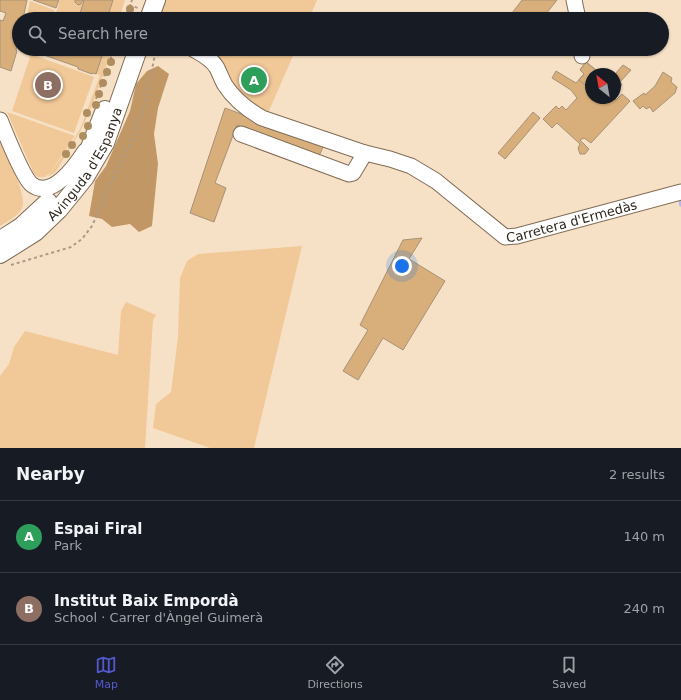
<!DOCTYPE html>
<meta charset="utf-8">
<style>
body{margin:0;font-family:"DejaVu Sans",sans-serif;background:#242831;color:#f1f3f6}
.compass{position:absolute;left:585px;top:68px;width:36px;height:36px;border-radius:50%;background:#171b24;box-shadow:0 1px 3px #0004;rotate:329deg}
.you{position:absolute;left:402px;top:266px;width:14px;height:14px;margin:-10px;border:3px solid #fff;border-radius:50%;background:#1a73e8;box-shadow:0 0 0 6px #1a73e833}
.badge{display:grid;place-items:center;width:26px;height:26px;border-radius:50%;background:#5459d0;color:#fff;font-size:13px;font-weight:700}
.pin{position:absolute;translate:-50% -50%;border:2px solid #fff;box-shadow:0 1px 4px #0006}
.list{margin:0;padding:0;list-style:none}
h2{display:flex;justify-content:space-between;align-items:center;height:52px;margin:0;padding:0 16px;font-size:17px}
h2 small{font-size:13px;font-weight:400;color:#9ea1a6}
.list li{display:grid;grid-template-columns:26px 1fr auto;gap:12px;align-items:center;box-sizing:border-box;height:72px;padding:0 16px;border-top:1px solid #363941}
.list b{display:block;font-size:15px;white-space:nowrap}
.list p{margin:0;font-size:13px;white-space:nowrap;color:#9ea1a6}
.list em{font-size:13px;font-style:normal;color:#9ea1a6}
.icon{flex:none;width:22px;height:22px;fill:none;stroke:currentColor;stroke-width:2;stroke-linecap:round;stroke-linejoin:round}
.map{position:relative;flex:none;width:681px;height:448px;overflow:hidden}
.search{position:absolute;background:#171b24;box-shadow:0 1px 3px #0004;left:12px;right:12px;top:12px;height:44px;display:flex;align-items:center;gap:10px;box-sizing:border-box;padding:0 14px;border-radius:22px;color:#9ea1a6;font-size:15px}
.sheet{height:196px;background:#171b24}
nav{display:flex;justify-content:space-around;align-items:center;box-sizing:border-box;height:56px;border-top:1px solid #363941;background:#171b24;font-size:11px;color:#9ea1a6}
nav a{display:grid;justify-items:center;gap:2px}
nav .on{color:#5459d0}
.map>svg:first-child{display:block}
.green{fill:#f1c897}
.forest{fill:#c19865}
.lines{fill:none;stroke-linecap:round;stroke-linejoin:round}
.stream{stroke:#aeb9f3;stroke-width:3.5}
.building{fill:#d8ae7a;stroke:#a79279}
.minor-casing{stroke:#806c55;stroke-width:17}
.major-casing{stroke:#806c55;stroke-width:20}
.path{stroke:#ab9a86;stroke-width:2;stroke-dasharray:3 3;stroke-linecap:butt}
.minor{stroke:#fff;stroke-width:15}
.major{stroke:#fff;stroke-width:18}
.tree{fill:#ae8e5f}
.labels{text-anchor:middle;dominant-baseline:central;stroke-width:3;stroke-linejoin:round;paint-order:stroke}
.street-label{font-size:13px;fill:#2f271d;stroke:#fdf0e0}
</style>
<div class="map">
<svg width="681" height="448" viewBox="0 0 681 448">
<rect width="100%" height="100%" fill="#f7e1c6"/>
<!-- green -->
<path class="green" d="M60 0H75V3L78 5 81 4 83 0 84 1 78 19 56 13Z
M113 0H125L119 19H107Z
M161 0H317L309 19H156Z
M30 1 54 10 51 19H42L43 16 35 13 33 19H26Z
M96 49H108L104 63 109 49H112C98 89 87 127 62 161 59 167 55 175 48 176L74 140 81 127 100 75 96 74 102 56 95 53Z
M197 49H296L268 113C244 104 215 68 197 49Z
M31 54 94 77 74 133 12 111Z
M7 112 75 136 50 173 45 177H38L34 174Z
M0 140C6 155 28 195 22 208 17 217 8 221 0 226Z
M302 246 254 448H210L153 428 156 404 171 392 178 337 180 278 187 261 198 254Z
M126 302 156 315 153 320 145 448H0V376L9 364 14 347 25 331 118 355 121 311Z"/>
<!-- forest -->
<path class="forest" d="M158 66 169 74 158 108 154 134 158 164 152 226 139 232 130 224 112 227 102 219 89 216 95 181 106 166 130 111 136 84 147 71Z"/>
<g class="lines">
<!-- stream -->
<path class="stream" d="M680 199 681 205"/>
</g>
<!-- building -->
<path class="building" d="M0 0H27L23 19H19V46L17 45 16 50 17 51 11 71 0 67V20L3 21 6 13 0 11Z
M33 0H59L56 8Z
M75 0H113L107 19H78L84 1 83 0 81 4 78 5 75 2Z
M522 0H557L542 19H512L509 17Z
M53 12 56 13 75 19H51Z
M27 49H96L95 53 102 56 96 74 93 73 92 74 78 69V67Z
M586 62 601 74H591V98H614L616 100 622 94 630 101 591 143 584 138 580 140 589 149 585 154H580L578 148 580 144 557 123 552 128 543 119 556 106 559 109 562 106 566 110 577 98 571 90 552 78 556 71 576 83 584 74 580 70Z
M586 62 601 74H591V83L589 82 586 86 579 80 584 74 580 70Z
M623 65 631 70 620 82 622 85 615 93V83L616 80 615 74Z
M663 72 672 78 671 82 677 87 675 93 653 112 650 107 646 109 643 106 640 109 633 101 644 93 645 95 655 86Z
M225 108 324 145 319 156 237 125 215 183 226 188 214 222 190 213Z
M533 112 540 118 505 159 498 153Z
M422 238 409 259 445 281 403 350 383 338 358 380 343 371 368 330 360 325 403 240Z"/>
<g class="lines">
<defs>
<g id="minor">
<path d="M574 0 578 19"/>
<path id="s1" d="M193 49C202 54 212 59 217 68 220 74 222 80 225 85 234 99 248 110 262 118L365 153 390 159 411 166 436 181 505 237 517 236 681 192"/>
<path d="M582 49V56"/>
<path d="M0 120C6 134 21 174 31 184 51 201 76 165 85 151"/>
<path d="M241 134 349 174 353 173 365 153"/>
</g>
<g id="major">
<path d="M149 19 156 0"/>
<path d="M81 163 89 150 105 110"/>
<path d="M4 238 21 227 48 202"/>
<path id="s2" d="M0 254 35 232 59 209 85 177 105 143 138 49"/>
</g>
</defs>
<!-- minor casing -->
<use href="#minor" class="minor-casing"/>
<!-- major casing -->
<use href="#major" class="major-casing"/>
<!-- path -->
<path class="path" d="M129 5 138 8
M125 19 132 0
M96 99 114 49
M11 265 71 247 82 239 92 226 119 166 133 139 146 100 156 49"/>
<!-- minor -->
<use href="#minor" class="minor"/>
<!-- major -->
<use href="#major" class="major"/>
</g>
<!-- trees -->
<g class="tree">
<circle cx="130" cy="9" r="4"/>
<circle cx="111" cy="62" r="4"/>
<circle cx="107" cy="72" r="4"/>
<circle cx="103" cy="83" r="4"/>
<circle cx="99" cy="94" r="4"/>
<circle cx="96" cy="105" r="4"/>
<circle cx="87" cy="113" r="4"/>
<circle cx="88" cy="126" r="4"/>
<circle cx="83" cy="136" r="4"/>
<circle cx="72" cy="145" r="4"/>
<circle cx="66" cy="154" r="4"/>
</g>
<g class="labels">
<!-- street labels -->
<g class="street-label">
<text stroke="none"><textPath href="#s2" startOffset="127">Avinguda d'Espanya</textPath></text>
<text stroke="none"><textPath href="#s1" startOffset="443">Carretera d'Ermedàs</textPath></text>
</g>
</g>
</svg>
<svg class="compass" viewBox="-18 -18 36 36"><path d="M0-13l5 13h-10z" fill="#e53935"/><path d="M0 13l5-13h-10z" fill="#9ea1a6"/></svg>
<div class="you"></div>
<div class="pin badge" style="left:254px;top:80px;background:#2e9e5b">A</div>
<div class="pin badge" style="left:48px;top:85px;background:#8d6e63">B</div>
<div class="search"><svg class="icon" aria-label="search" viewBox="0 0 24 24"><circle cx="10" cy="10" r="6"/><path d="M15 15l6 6"/></svg>Search here</div>
</div>
<section class="sheet">
<h2>Nearby<small>2 results</small></h2>
<ul class="list">
<li><span class="badge" style="background:#2e9e5b">A</span><div><b>Espai Firal</b><p>Park</p></div><em>140 m</em></li>
<li><span class="badge" style="background:#8d6e63">B</span><div><b>Institut Baix Empordà</b><p>School · Carrer d'Àngel Guimerà</p></div><em>240 m</em></li>
</ul>
</section>
<nav>
<a class="on"><svg class="icon" aria-label="map" viewBox="0 0 24 24"><path d="M3 6l6-2 6 2 6-2v14l-6 2-6-2-6 2zM9 4v14M15 6v14"/></svg>Map</a>
<a><svg class="icon" aria-label="directions" viewBox="0 0 24 24"><path d="M12 3l9 9-9 9-9-9zM9 14v-3h6M13 9l2 2-2 2"/></svg>Directions</a>
<a><svg class="icon" aria-label="saved" viewBox="0 0 24 24"><path d="M7 4h10v16l-5-4-5 4z"/></svg>Saved</a>
</nav>
